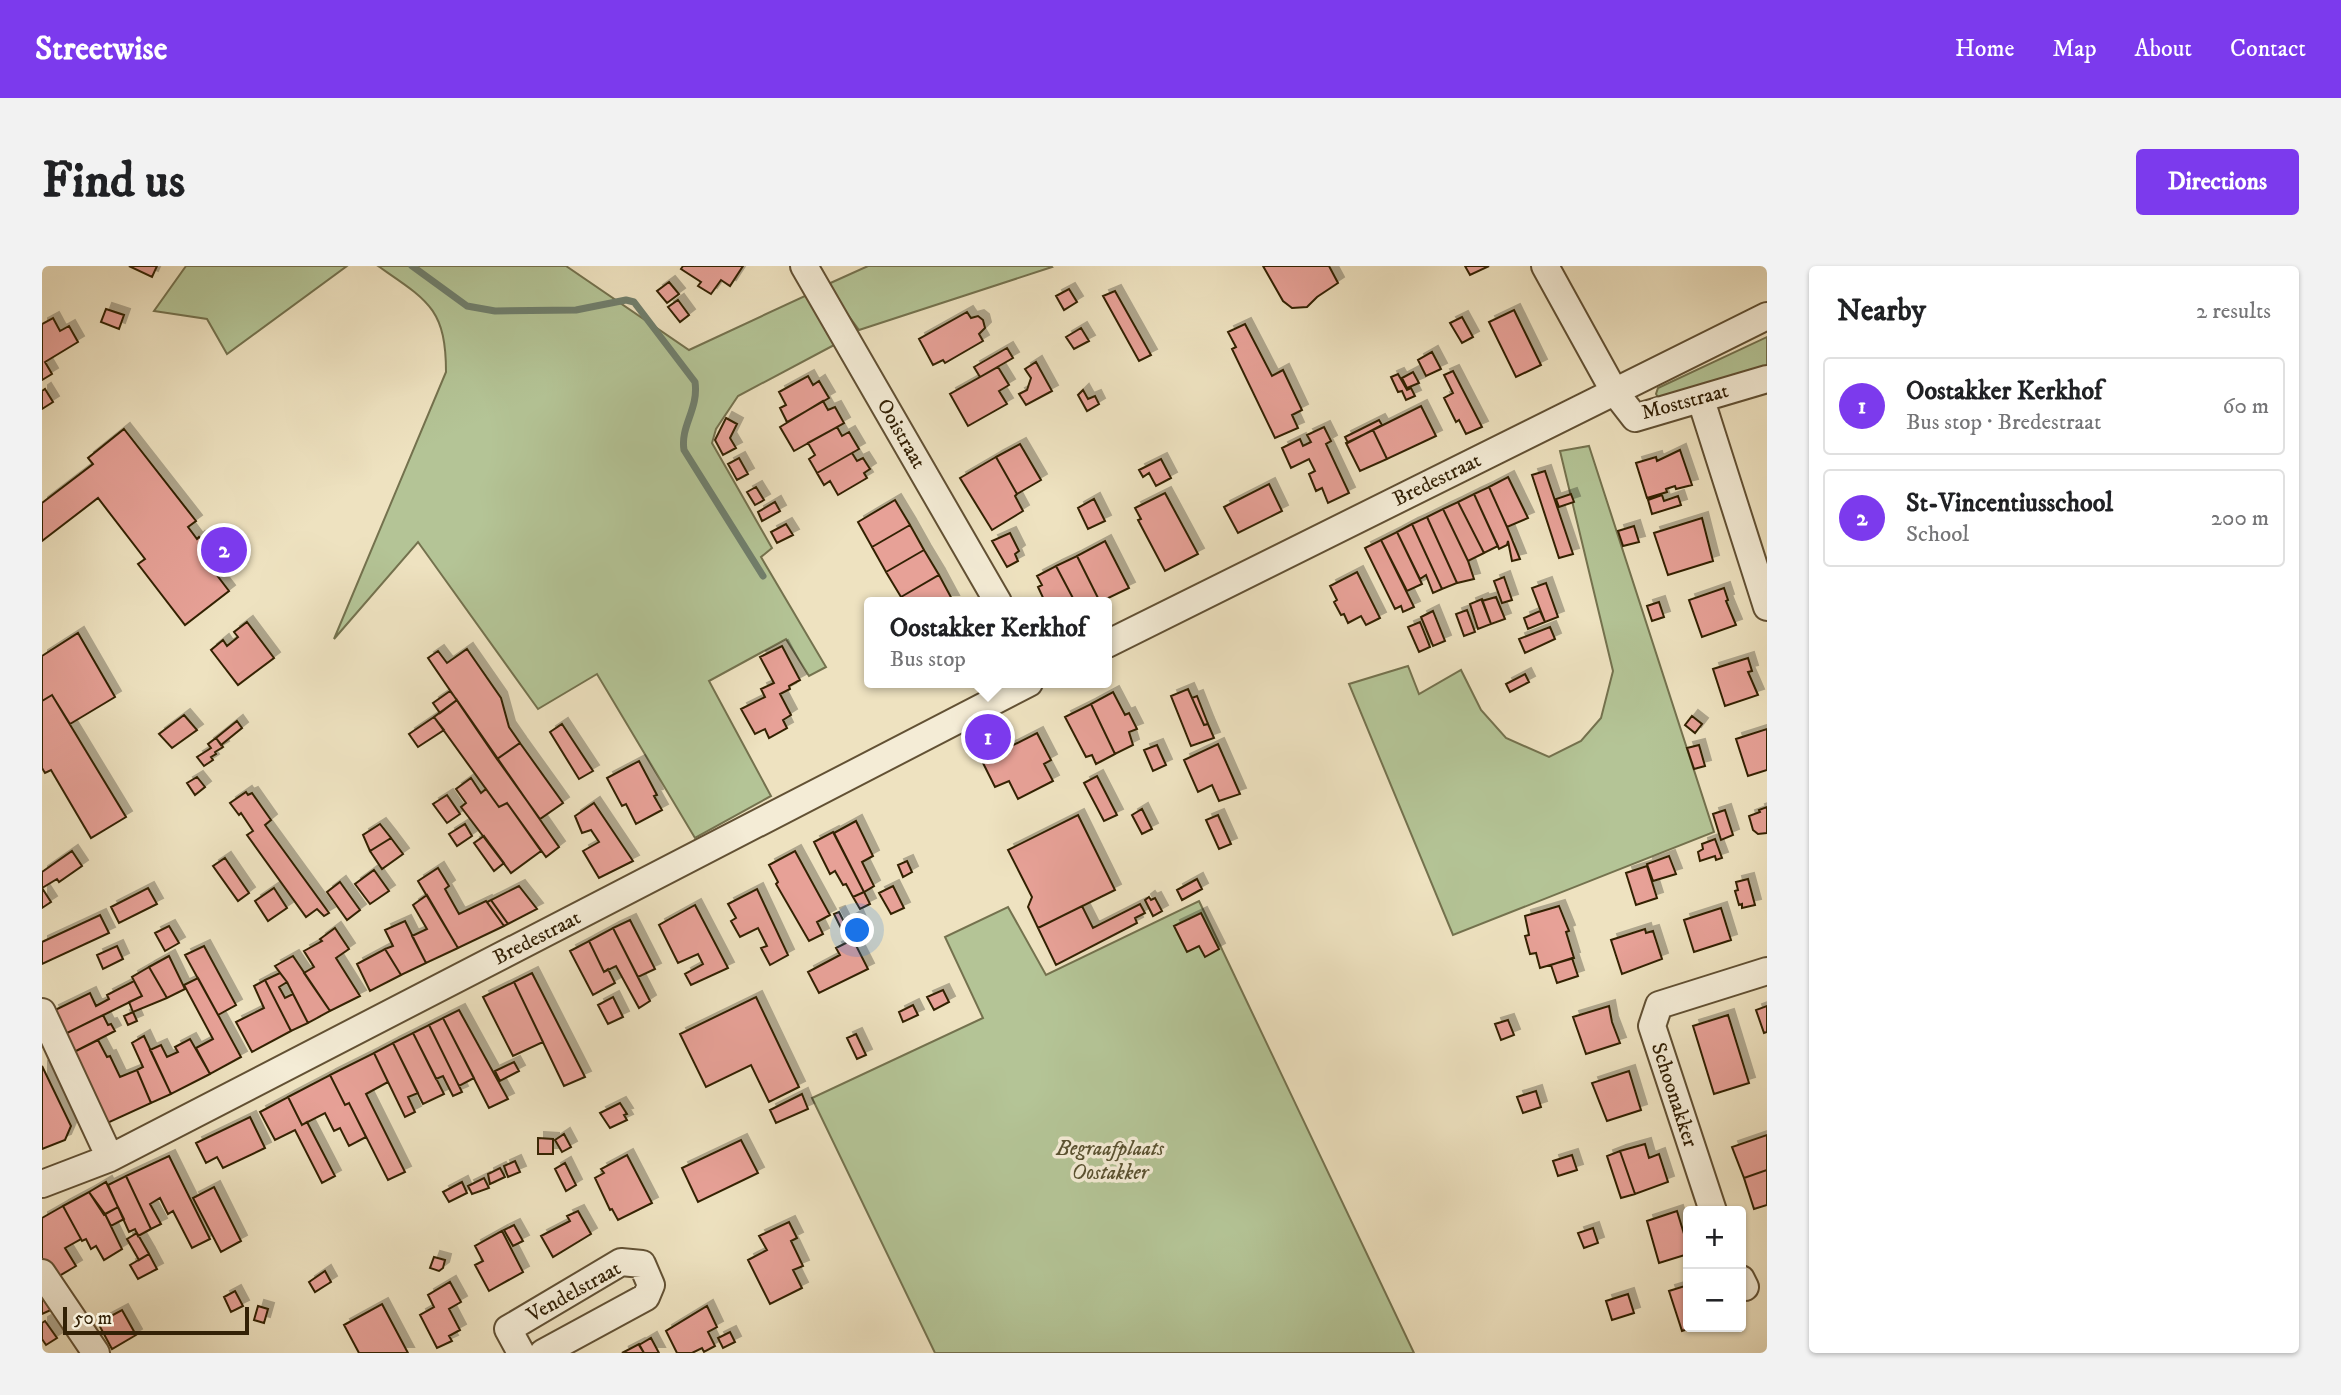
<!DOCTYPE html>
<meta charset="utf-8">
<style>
body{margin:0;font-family:"IM FELL DW Pica",serif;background:#f2f2f2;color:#202124}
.controls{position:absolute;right:21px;bottom:21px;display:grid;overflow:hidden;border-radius:7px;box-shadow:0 2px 5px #0004}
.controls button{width:63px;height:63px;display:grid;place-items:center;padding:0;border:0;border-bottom:2px solid #e0e0e0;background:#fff;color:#202124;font:35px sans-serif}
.scale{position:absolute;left:21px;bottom:18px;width:186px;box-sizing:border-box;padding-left:7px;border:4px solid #332106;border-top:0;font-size:19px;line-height:24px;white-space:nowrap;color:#332106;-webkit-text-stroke:5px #f4ecd6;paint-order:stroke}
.you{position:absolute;left:816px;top:665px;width:24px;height:24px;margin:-18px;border:5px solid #fff;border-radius:50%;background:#1a73e8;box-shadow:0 0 0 10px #1a73e833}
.badge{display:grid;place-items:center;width:46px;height:46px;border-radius:50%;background:#7c3aed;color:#fff;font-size:23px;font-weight:700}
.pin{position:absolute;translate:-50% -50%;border:4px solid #fff;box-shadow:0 2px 7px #0006}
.popup{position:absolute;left:822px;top:331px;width:248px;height:91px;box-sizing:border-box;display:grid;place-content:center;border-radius:7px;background:#fff;filter:drop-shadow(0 2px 5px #0005);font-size:23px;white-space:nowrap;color:#757577}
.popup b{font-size:26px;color:#202124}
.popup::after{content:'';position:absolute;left:50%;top:100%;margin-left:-14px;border:14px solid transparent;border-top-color:#fff}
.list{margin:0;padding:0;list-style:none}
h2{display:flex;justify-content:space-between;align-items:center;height:91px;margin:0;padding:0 28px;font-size:30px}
h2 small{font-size:23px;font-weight:400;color:#757577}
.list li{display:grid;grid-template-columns:46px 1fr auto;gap:21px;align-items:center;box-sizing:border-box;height:98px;margin:0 14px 14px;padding:0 14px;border:2px solid #e0e0e0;border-radius:7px}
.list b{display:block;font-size:26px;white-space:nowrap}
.list p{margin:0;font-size:23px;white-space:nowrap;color:#757577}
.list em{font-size:23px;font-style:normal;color:#757577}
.map{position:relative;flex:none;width:1725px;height:1087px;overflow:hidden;border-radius:7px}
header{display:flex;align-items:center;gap:42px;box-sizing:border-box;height:98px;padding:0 35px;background:#7c3aed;color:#fff}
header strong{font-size:33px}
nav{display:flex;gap:38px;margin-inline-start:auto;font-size:24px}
.intro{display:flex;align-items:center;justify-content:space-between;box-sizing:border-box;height:168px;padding:0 42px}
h1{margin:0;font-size:49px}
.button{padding:18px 32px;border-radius:7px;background:#7c3aed;color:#fff;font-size:24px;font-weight:700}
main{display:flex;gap:42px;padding:0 42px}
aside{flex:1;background:#fff;border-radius:7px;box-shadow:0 2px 5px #0004}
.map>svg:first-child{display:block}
.green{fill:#b4c496;stroke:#74724e;stroke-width:2}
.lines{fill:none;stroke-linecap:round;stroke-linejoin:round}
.stream{stroke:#707f6d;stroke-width:7}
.building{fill:#e7a197;stroke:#332106;stroke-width:2;filter:url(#shadow)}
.minor-casing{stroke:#625134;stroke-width:30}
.minor{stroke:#f4ecd6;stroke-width:26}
.labels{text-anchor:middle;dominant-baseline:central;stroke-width:7;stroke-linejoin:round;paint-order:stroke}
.street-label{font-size:21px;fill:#332106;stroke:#f4ecd6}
.park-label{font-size:21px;font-style:italic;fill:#5a5231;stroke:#f4ecd6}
</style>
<header>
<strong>Streetwise</strong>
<nav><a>Home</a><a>Map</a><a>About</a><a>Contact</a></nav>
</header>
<div class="intro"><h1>Find us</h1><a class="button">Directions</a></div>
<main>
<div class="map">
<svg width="1725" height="1087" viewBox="0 0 1725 1087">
<defs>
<filter id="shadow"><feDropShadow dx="6" dy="-6" stdDeviation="0" flood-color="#0004"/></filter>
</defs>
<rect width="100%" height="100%" fill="#eee2c0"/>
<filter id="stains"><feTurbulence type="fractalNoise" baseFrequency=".00286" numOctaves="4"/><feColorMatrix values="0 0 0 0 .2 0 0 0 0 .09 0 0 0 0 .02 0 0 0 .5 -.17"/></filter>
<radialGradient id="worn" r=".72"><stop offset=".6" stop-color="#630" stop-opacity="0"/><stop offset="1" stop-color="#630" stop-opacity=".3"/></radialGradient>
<!-- green -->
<path class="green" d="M144 0H305L185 88 165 53 112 45Z
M336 0H524L647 84 765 29 794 78 696 130 674 163 670 177 730 282 719 291 784 401 767 410 744 373 667 415 729 530 653 572 555 408 496 443 376 276 292 373 404 106C404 42 385 34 336 0Z
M826 0H1009L1010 1 817 64 784 19Z
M1725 71V102L1617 133 1614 128 1616 122Z
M1547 180 1672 566 1411 669 1307 418 1366 400 1377 428 1419 404 1439 444 1464 472 1507 491 1539 475 1559 452 1571 405 1518 185Z
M1157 635 1372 1087H893L770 832 941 752 903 671 966 641 1004 709Z"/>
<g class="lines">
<!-- stream -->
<path class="stream" d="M370 0 425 40 453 45 534 44 584 34 592 36 653 116C657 143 638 160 642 184L721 310"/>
</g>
<!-- building -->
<path class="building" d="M87 0H115L110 11Z
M641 0H701L688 20 679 14 669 28 656 20 659 16 639 3Z
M1221 0H1287L1296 17 1275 31 1265 41 1250 42 1241 35Z
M1423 0H1447L1428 9Z
M627 16 637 28 625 37 615 25Z
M1027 23 1035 36 1022 44 1014 30Z
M1073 25 1109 89 1097 95 1061 30Z
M636 34 647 49 638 56 626 41Z
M64 43 82 49 77 63 59 56Z
M1472 44 1499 99 1474 111 1447 56Z
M925 46 929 52 936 50 941 54 943 62 937 68 941 75 903 97 901 94 891 99 877 73Z
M1420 51 1431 71 1420 77 1408 57Z
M11 52 18 65 27 60 36 76 3 96 10 108 0 114V58Z
M1203 58 1230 110 1241 104 1260 144 1250 149 1256 162 1233 172 1190 83 1194 81 1186 66Z
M1039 62 1047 75 1032 83 1024 71Z
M965 82 971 92 938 111 932 101Z
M1390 86 1399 103 1384 110 1376 94Z
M994 96 1010 125 984 139 977 128 985 124 989 112 983 103Z
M956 101 967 119 957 125 965 138 926 160 908 128Z
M1411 105 1440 161 1424 168 1417 154 1414 156 1402 132 1411 127 1402 109Z
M1371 106 1377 117 1365 122 1360 112Z
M1356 108 1365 124 1369 122 1373 130 1364 134 1360 125 1356 126 1349 111Z
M766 110 771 119 777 115 787 132 745 156 738 142 744 139 737 126Z
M3 123 11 136 0 143V125Z
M1041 124 1046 133 1053 130 1057 138 1045 145 1036 129Z
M781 135 786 144 793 141 802 157 752 185 738 161Z
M1379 140 1394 170 1345 193 1331 164Z
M684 152 695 158 688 172 694 182 681 189 673 174Z
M1337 154 1340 159 1306 177 1303 171Z
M795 161 800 170 807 166 817 183 775 207 767 193 773 189 766 177Z
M1282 161 1289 175 1284 178 1307 227 1286 237 1280 222 1274 225 1267 208 1273 205 1267 193 1249 202 1240 182 1258 173 1261 180 1269 176 1265 169Z
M82 163 154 255 146 261 155 273 157 271 181 302 174 308 187 325 143 359 96 298 103 293 56 232 0 275V237L51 198 46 192Z
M1331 164 1345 193 1318 205 1304 177Z
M978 178 999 214 975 228 954 191Z
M1638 184 1650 219 1634 223 1633 220 1624 223 1625 226 1605 232 1594 197 1614 191 1615 195Z
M810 187 815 195 821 192 828 203 822 207 825 212 796 229 788 215 782 219 775 207Z
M954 191 975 228 973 230 981 245 950 264 918 212Z
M697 192 706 208 695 214 686 198Z
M1119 193 1129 212 1114 220 1107 207 1101 211 1097 204Z
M1503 205 1531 288 1517 292 1490 209Z
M1466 211 1486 252 1465 261 1447 221Z
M1227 218 1240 245 1196 267 1182 241Z
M714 221 722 234 713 239 705 226Z
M1447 221 1465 261 1478 293 1470 295 1466 275 1465 279 1457 283 1432 228Z
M1123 227 1156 288 1123 305 1096 254 1099 253 1093 242Z
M1432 228 1456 280 1442 287 1416 236Z
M1529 228 1532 236 1517 241 1514 233Z
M1620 229 1622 235 1636 230 1639 239 1610 248 1606 234Z
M1052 233 1063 255 1046 263 1036 242Z
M853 234 868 259 830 281 816 256Z
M733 236 738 245 720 255 716 246Z
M1416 236 1442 287 1426 295 1401 243Z
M1401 243 1426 295 1432 313 1415 317 1385 251Z
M1385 251 1415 317 1400 323 1370 258Z
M1660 252 1671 295 1626 309 1612 267Z
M744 258 751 269 735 277 729 266Z
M1370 258 1400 323 1391 327 1384 309 1378 313 1355 266Z
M868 259 882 284 844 306 830 281Z
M1592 260 1597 276 1581 280 1576 265Z
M1355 266 1380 318 1365 325 1339 274Z
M968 267 977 285 973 288 976 295 965 301 950 275Z
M1339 274 1372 341 1361 346 1359 340 1353 343 1323 282Z
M1063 275 1087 322 1058 336 1035 290Z
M882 284 897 309 859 331 844 306Z
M1035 290 1056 332 1047 336H1033L1014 300Z
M1014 300 1033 336H1003L996 321 1000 319 995 310Z
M1315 306 1338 352 1324 359 1319 350 1306 357 1302 348 1299 349 1292 336 1295 334 1288 320Z
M897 309 911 335 862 336 859 331Z
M1462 311 1470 334 1460 337 1452 315Z
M1504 317 1516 351 1503 356 1490 322Z
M1682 322 1686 334 1684 335 1694 359 1660 371 1647 334Z
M1454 331 1463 353 1449 358 1440 335Z
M1440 333 1449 358 1436 363 1428 338Z
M1617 336 1622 351 1610 355 1605 340Z
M1425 344 1433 366 1422 370 1414 348Z
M1391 345 1403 375 1391 380 1379 351Z
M1498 345 1503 356 1486 363 1482 352Z
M205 356 232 392 196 419 169 384 181 374 185 380 196 371 192 366Z
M1378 356 1388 381 1377 386 1366 361Z
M1508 361 1513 373 1483 387 1477 373Z
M36 367 73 431 28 458 10 429 0 435V390Z
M740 380 758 414 747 420 748 423 738 428 749 449 741 454 745 462 727 472 723 463 713 468 699 443 723 431 719 423 732 417 718 391Z
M425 383 459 432 467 461 478 477 455 493 386 392 396 385 405 397Z
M1706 392 1710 405 1706 406 1716 429 1683 440 1671 403Z
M1483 408 1487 416 1468 426 1464 418Z
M1146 423 1162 459 1166 458 1172 472 1149 480 1129 430Z
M408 425 415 434 398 447 391 437Z
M1071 426 1083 449 1087 447 1095 463 1087 466 1091 479 1073 488 1049 438Z
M10 429 84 551 49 572 9 504 3 507 0 502V435Z
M1155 430 1166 458 1162 459 1150 432Z
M415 434 517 581 504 591 465 537 457 541 392 451Z
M1049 438 1073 488 1054 498 1050 489 1044 491 1023 451Z
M142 449 155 464 130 482 117 468Z
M1650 450 1660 458 1653 467 1643 459Z
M392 451 402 464 376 481 367 468Z
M195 455 200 462 179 479 174 472Z
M520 458 551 505 537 513 508 466Z
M1725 463V504L1706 510 1694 473Z
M995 467 1009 494 1002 498 1011 515 976 533 967 515 953 521 940 495Z
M174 472 181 481 173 486 174 488 169 491 171 494 162 500 155 491 169 482 166 478Z
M478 477 521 537 498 553 455 493Z
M1176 478 1198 528 1177 535 1170 519 1156 526 1142 494Z
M1115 479 1124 499 1111 505 1102 484Z
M1657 479 1663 500 1652 503 1645 482Z
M597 495 615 529 612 530 620 544 594 558 584 538 580 540 565 512Z
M1055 510 1075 549 1062 555 1042 517Z
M155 511 163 521 153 529 145 517Z
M429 512 439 527 444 523 457 541 465 537 499 585 469 607 419 541 424 537 414 523Z
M204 526 206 529 210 527 229 554 223 559 287 647 282 650 275 643 264 651 205 569 211 565 199 547 197 549 188 537Z
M405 529 418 548 405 557 391 538Z
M552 537 591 595 557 612 541 585 557 576 549 564 540 567 533 550Z
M1725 541V567L1716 568 1711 564 1707 550 1718 546 1717 544Z
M1100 543 1110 563 1100 568 1090 549Z
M1683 544 1691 569 1679 574 1671 548Z
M1036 549 1073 624 996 662 986 641 990 631 966 584Z
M1176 549 1189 578 1177 583 1164 554Z
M814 555 831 590 820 596 832 620 822 626 792 567Z
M338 558 349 572 328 585 321 569Z
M423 558 430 570 415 580 407 568Z
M791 566 822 626 811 631 804 618 801 619 793 605 788 608 772 576Z
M442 570 462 597 452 605 432 577Z
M349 572 361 588 340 603 328 585Z
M1673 573 1680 592 1674 594 1673 590 1658 595 1656 586 1661 583 1660 578Z
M30 585 40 600 17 616 15 613 0 622V606Z
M753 585 788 649 775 656 781 668 767 675 734 618 736 616 727 599Z
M1627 590 1634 608 1611 615 1605 598Z
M183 592 207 627 196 635 171 600Z
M865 595 870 606 861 611 856 599Z
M1605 600 1615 632 1594 639 1584 607Z
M396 602 407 620 403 623 417 648 444 635 462 660 416 682 376 615Z
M332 604 347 625 328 638 313 618Z
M1155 613 1160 623 1140 634 1135 624Z
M1706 613 1713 639 1700 642V638L1697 639 1693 625 1696 624 1694 616Z
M298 616 318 644 305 654 285 626Z
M477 620 495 643 466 658 449 634Z
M851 620 862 642 849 648 837 627Z
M0 622 9 636 0 642Z
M106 622 115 638 77 657 69 641Z
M232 622 245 642 226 655 213 635Z
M715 623 746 689 728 699 719 682 725 680 716 662 698 671 689 655 694 652 686 638Z
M822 626 828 638 818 643 811 631Z
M385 629 416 682 384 697 370 670 385 663 371 639Z
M1107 631 1109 634 1113 632 1120 645 1111 650 1103 634Z
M449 634 466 658 462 660 445 636Z
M1098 638 1103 647 1093 652 1095 657 1014 699 996 662 1040 640 1051 662Z
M653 639 686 702 649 719 643 708 661 698 656 688 636 697 617 659Z
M1517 640 1527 665 1524 666 1532 692 1498 702 1494 687 1488 688 1483 670 1487 669 1483 650Z
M1679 642 1689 674 1652 686 1642 654Z
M797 646 826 703 777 727 766 706 798 689 794 682 806 676 792 648Z
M1159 647 1177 683 1163 691 1157 680 1145 686 1132 660Z
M58 649 67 667 0 698V676Z
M815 650 823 668 815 672 806 655Z
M588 654 613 703 596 711 571 662Z
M363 655 384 697 359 709 343 683 351 680 343 664Z
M127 660 137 677 123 685 113 667Z
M293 662 307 683 294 692 318 730 288 745 262 707 272 701 262 685 280 675 278 673Z
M571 662 608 735 597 742 574 700 562 706 547 675Z
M1603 663 1604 667 1611 665 1620 693 1580 708 1569 674Z
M547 675 562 706 566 703 573 717 551 729 528 685Z
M75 680 81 693 61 703 55 689Z
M162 680 194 739 176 749 143 689Z
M343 683 359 709 328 725 315 698Z
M127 690 143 723 125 732 107 701Z
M251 690 288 745 266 757 245 716 233 700Z
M1530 692 1536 710 1515 717 1509 699Z
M107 701 125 732 91 746 87 736 100 730 90 711Z
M238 707 245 716 237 721 243 732 251 728 266 757 249 765 223 714Z
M490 707 543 811 522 820 472 716Z
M156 712 199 791 168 808 154 782 171 773 142 719Z
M223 714 249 765 210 786 194 756 222 742 212 720Z
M92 715 100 730 23 768 11 745 48 727 54 740 67 733 65 729Z
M472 716 501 776 471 790 441 731Z
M901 724 907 736 892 744 885 731Z
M571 731 581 751 566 758 556 739Z
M714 731 757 821 727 836 709 799 664 821 638 768Z
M871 739 876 749 861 756 857 746Z
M1567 740 1570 756 1578 777 1544 788 1531 751Z
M1725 740V766L1722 767 1714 744Z
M417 744 466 833 447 842 401 752Z
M91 746 95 755 86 759 82 750Z
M61 749 66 759 69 758 73 765 32 786 23 768Z
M1686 749 1707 817 1672 828 1651 760Z
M401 752 432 812 417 820 387 759Z
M1466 754 1472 769 1459 774 1453 758Z
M387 759 420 826 411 830 401 810 394 813 371 767Z
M371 767 402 828 381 838 351 777Z
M814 768 824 789 815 793 805 772Z
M102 770 129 828 109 837 95 804 101 801 90 777Z
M148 773 168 808 129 828 108 784 119 779 125 791 136 786 133 781Z
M56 774 65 791 68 790 78 811 95 804 109 837 61 859 32 786Z
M351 777 376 827 366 831 373 846 363 851 332 787Z
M332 787 346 816 324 828 363 906 346 914 307 837 303 839 288 809Z
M472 796 477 805 458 815 453 805Z
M0 800 29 860 23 874 0 883Z
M1587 805 1599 844 1565 855 1550 817Z
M288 809 303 839 307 837 324 871 307 880 298 862 292 865 283 847 260 859 246 831Z
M1494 825 1499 841 1481 847 1475 831Z
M760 828 766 843 734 857 728 844Z
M246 831 260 859 265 856 293 910 280 917 253 864 233 874 218 846Z
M578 837 585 848 582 849 585 854 568 862 558 847Z
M208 851 223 882 181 902 175 891 164 897 154 877Z
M522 868 529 881 520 886 513 874Z
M1725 869V904L1702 912 1690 881Z
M496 872 511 873V888H496Z
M699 874 716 907 656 936 640 902Z
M1603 878 1607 892 1617 888 1626 916 1593 928 1578 885Z
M1578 885 1593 928 1579 932 1565 890Z
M585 889 610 937 576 954 570 943 568 944 553 912 562 907 559 903Z
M1530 889 1535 904 1516 910 1511 895Z
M127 890 168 973 150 982 131 945 126 948 118 932 108 938 119 958 109 963 84 910Z
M473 895 478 906 466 911 462 900Z
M523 897 534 919 524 925 513 903Z
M458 902 463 911 448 918 446 908Z
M1725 904V939L1712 943 1702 912Z
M84 910 109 963 96 970 93 963 87 966 66 919Z
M442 912 447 922 430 928 426 920Z
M64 916 76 941 62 949 47 926Z
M420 916 425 927 407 936 401 926Z
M172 921 199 975 179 986 151 932Z
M47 926 63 948 80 983 62 994 54 980 49 983 44 973 40 975 21 940Z
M21 940 39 973 23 982 34 1000 12 1013 0 992V952Z
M76 941 82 953 69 960 63 948Z
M536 945 549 968 511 991 499 970 528 955 525 950Z
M1635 945 1643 971 1646 973V988L1617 997 1605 955Z
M747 956 755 972 749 975 761 1000 751 1004 760 1022 728 1038 706 994 725 984 717 970Z
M472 959 481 975 471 980 462 964Z
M1551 962 1556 977 1542 982 1536 967Z
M460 965 481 1006 447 1025 433 999 441 995 433 980Z
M95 967 107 988 97 994 85 973Z
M107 988 115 1003 96 1013 88 999Z
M392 991 403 994 401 1002 397 1005 388 1002Z
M283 1005 289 1016 273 1026 267 1016Z
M408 1016 419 1036 407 1043 418 1064 407 1070 410 1075 395 1082 378 1049 392 1041 386 1029Z
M1646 1019V1061H1652L1640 1065 1627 1025Z
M0 1024 11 1043 0 1048Z
M193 1025 201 1040 189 1046 182 1031Z
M1586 1028 1592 1047 1570 1054 1564 1035Z
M340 1038 366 1087H317L302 1059Z
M216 1040 226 1043 222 1057 212 1054Z
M665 1040 675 1061 666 1066 673 1080 662 1086 660 1082 650 1087H635L624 1065Z
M80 1044 94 1069 70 1083 56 1057Z
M3 1055 15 1072 4 1079 0 1073V1057Z
M688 1066 693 1076 681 1082 676 1072Z
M609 1072 617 1087H602L597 1079Z
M597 1078 602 1087H580Z"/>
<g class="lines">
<defs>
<path id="minor" d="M762 0 956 336
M1503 0 1572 125 1593 152 1725 113
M1659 134 1725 341
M1065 378 1725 50
M0 746 68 892
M0 918 68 892 987 417
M1671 945 1610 760 1617 739 1725 705
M0 1007 54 1087
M1699 1013 1703 1021
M479 1087 466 1063 579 996 600 998 609 1019 604 1031 501 1087"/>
</defs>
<!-- minor casing -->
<use href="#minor" class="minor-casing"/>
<!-- minor -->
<use href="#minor" class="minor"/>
</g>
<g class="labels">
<!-- street labels -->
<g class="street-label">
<text transform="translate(1643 136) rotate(-15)">Moststraat</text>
<text transform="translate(859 168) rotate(60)">Ooistraat</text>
<text transform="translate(1395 214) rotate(-26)">Bredestraat</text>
<text transform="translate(495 672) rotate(-27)">Bredestraat</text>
<text transform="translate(1632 829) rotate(72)">Schoonakker</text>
<text transform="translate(532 1026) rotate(-29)">Vendelstraat</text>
</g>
<!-- park labels -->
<g class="park-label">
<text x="1068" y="883">Begraafplaats<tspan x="1068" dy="24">Oostakker</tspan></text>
</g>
</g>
<rect width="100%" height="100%" filter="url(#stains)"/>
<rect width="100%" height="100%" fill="url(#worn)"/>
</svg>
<div class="controls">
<button>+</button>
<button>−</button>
</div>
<div class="scale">50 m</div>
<div class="you"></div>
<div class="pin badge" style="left:946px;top:471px">1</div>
<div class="popup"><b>Oostakker Kerkhof</b>Bus stop</div>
<div class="pin badge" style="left:182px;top:284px">2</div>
</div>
<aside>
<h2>Nearby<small>2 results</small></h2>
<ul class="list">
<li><span class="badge">1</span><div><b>Oostakker Kerkhof</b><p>Bus stop · Bredestraat</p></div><em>60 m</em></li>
<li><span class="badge">2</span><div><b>St-Vincentiusschool</b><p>School</p></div><em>200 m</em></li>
</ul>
</aside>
</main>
